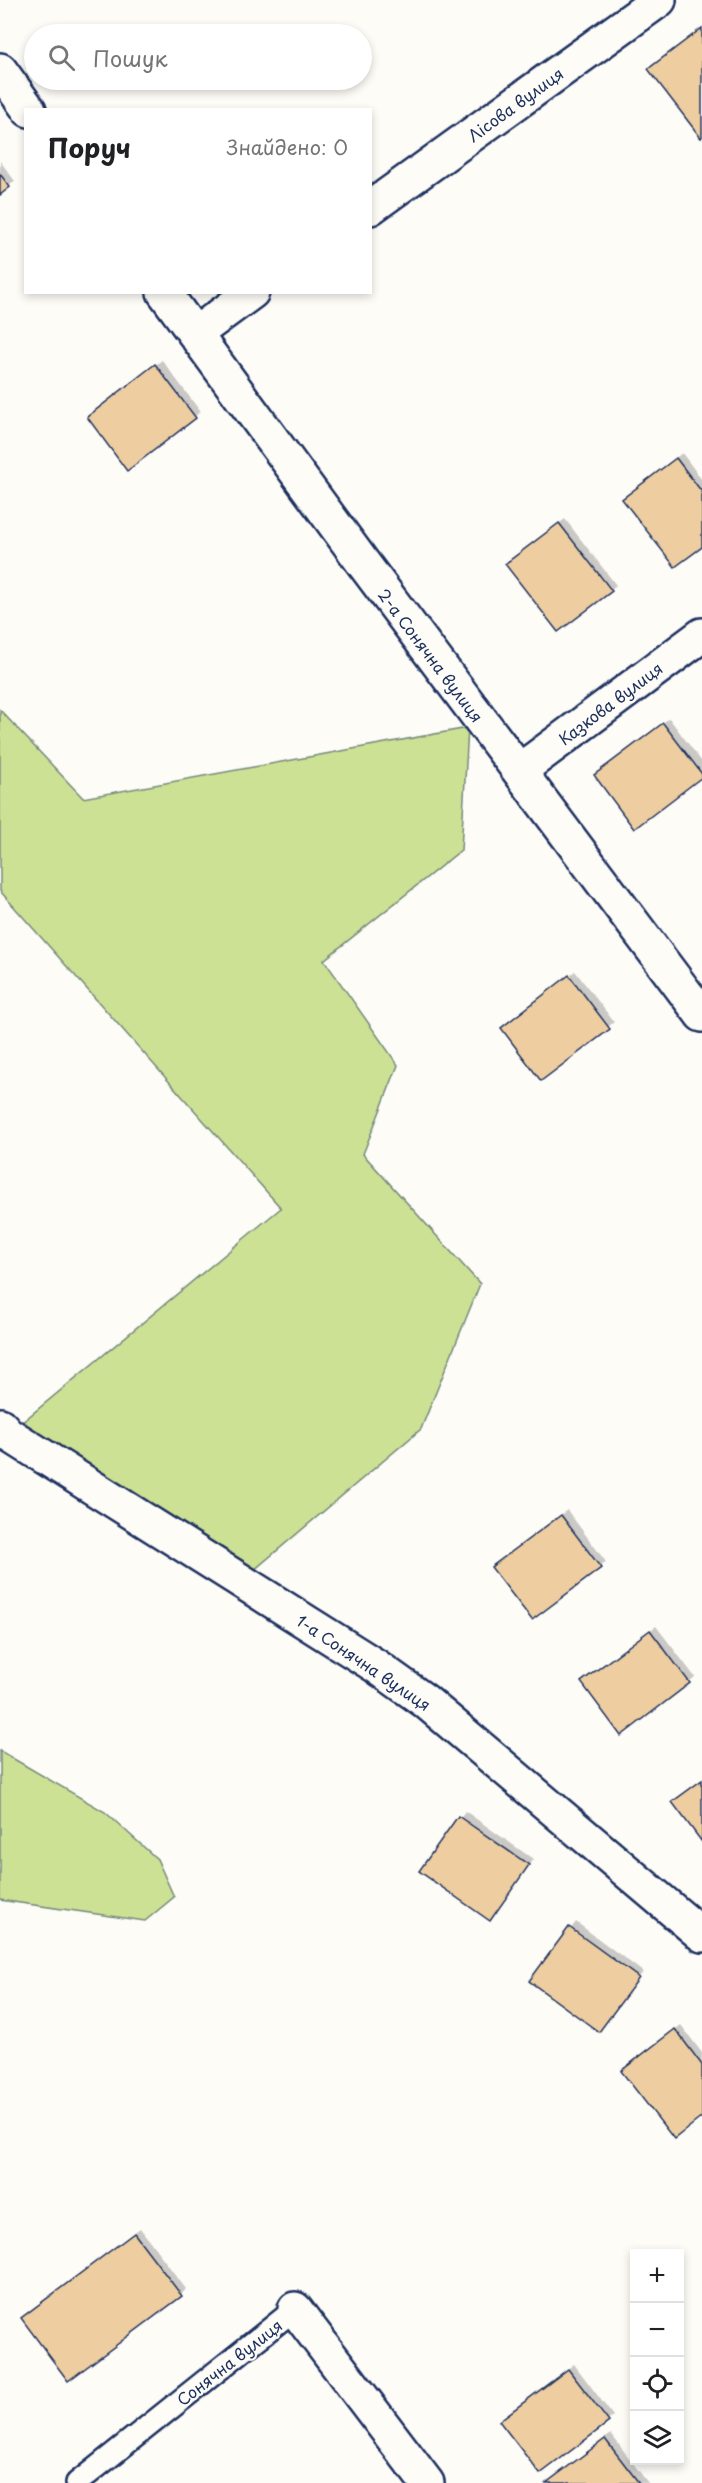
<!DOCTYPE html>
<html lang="uk">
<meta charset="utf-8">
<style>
body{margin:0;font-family:"Playpen Sans",sans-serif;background:#f2f2f2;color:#202124}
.controls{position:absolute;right:18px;bottom:18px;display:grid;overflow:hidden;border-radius:0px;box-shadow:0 3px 9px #0003}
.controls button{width:54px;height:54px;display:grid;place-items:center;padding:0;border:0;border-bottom:2px solid #e0e0e0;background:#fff;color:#202124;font:30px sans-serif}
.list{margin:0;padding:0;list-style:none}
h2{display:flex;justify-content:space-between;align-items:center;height:78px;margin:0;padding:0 24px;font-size:26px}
h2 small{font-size:20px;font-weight:400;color:#757577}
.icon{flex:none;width:33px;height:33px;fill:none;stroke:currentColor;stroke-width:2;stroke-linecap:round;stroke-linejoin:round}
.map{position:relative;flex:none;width:702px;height:2483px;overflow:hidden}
.search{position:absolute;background:#fff;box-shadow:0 3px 9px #0003;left:24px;top:24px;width:348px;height:66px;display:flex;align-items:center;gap:15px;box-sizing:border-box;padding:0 21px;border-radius:33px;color:#757577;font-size:22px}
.panel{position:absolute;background:#fff;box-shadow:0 3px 9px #0003;left:24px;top:108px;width:348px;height:186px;border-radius:0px}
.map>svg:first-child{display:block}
.green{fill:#cde195;stroke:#74887a;stroke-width:1.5}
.shadow{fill:#0003}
.building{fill:#eecea0;stroke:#1b2f5e;stroke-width:1.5}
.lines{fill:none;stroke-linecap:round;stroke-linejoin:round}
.service-casing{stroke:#1b2f5e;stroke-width:26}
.minor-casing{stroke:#1b2f5e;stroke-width:38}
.service{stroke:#fdfcf7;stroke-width:21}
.minor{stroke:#fdfcf7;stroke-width:33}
.labels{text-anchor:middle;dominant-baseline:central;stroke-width:4.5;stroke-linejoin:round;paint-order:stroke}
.street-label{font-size:16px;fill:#1b2f5e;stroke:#fdfcf7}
</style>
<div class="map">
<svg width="702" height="2483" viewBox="0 0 702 2483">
<rect width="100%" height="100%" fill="#fdfcf7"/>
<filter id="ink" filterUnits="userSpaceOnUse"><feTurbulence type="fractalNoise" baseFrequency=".0167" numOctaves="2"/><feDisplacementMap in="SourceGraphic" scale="12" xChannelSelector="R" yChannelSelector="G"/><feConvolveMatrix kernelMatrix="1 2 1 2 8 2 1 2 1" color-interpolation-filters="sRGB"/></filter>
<g filter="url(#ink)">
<!-- green -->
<path class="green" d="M0 710 83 798 468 728 461 850 324 960 398 1065 363 1154 480 1284 421 1429 241 1581 8 1434 281 1208 0 891Z
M0 1751 105 1812 157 1859 174 1897 145 1921 0 1900Z"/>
<!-- shadow -->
<path class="shadow" d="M0 161 15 181 0 193Z
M162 360 200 411 195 417 94 412Z
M682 453 702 480V545L630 493Z
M565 519 616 585 611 590 513 559Z
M669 718 702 762V775L601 770Z
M575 971 614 1022 542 1079 508 1023Z
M567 1510 606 1562 600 1567 499 1562Z
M656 1626 695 1677 689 1682 588 1677Z
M465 1811 533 1859 495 1913 421 1871Z
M576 1922 643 1972 604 2025 531 1981Z
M681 2025 702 2053V2115L629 2065Z
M140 2228 186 2289 181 2295 28 2313Z
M574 2364 613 2416 608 2421 507 2416Z
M611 2434 648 2483H547Z"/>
<!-- building -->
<path class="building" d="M702 28V137L701 138 648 69Z
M0 174 10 187 0 195Z
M155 364 196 418 127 471 87 417Z
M676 458 702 492V547L675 567 622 499Z
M559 523 612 591 558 632 505 564Z
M663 723 702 774V777L634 829 594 775Z
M569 975 610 1029 541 1081 501 1028Z
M561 1515 601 1568 532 1620 491 1567Z
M650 1630 690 1683 621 1736 581 1682Z
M702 1780V1842L672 1802Z
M458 1816 529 1865 490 1921 419 1871Z
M569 1927 639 1978 599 2032 529 1981Z
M675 2029 702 2065V2117L674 2139 621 2071Z
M134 2233 182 2296 68 2381 21 2318Z
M568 2369 609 2422 540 2474 499 2421Z
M605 2439 639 2483H546Z"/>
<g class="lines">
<defs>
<path id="service" d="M77 2483 295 2309"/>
<path id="minor" d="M0 70 29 110
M370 208 659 0
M164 292 363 563 702 1015
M195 334 252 292
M519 771 702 635
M0 1425 8 1434 376 1666 425 1701 702 1935
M295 2309 427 2483"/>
</defs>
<!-- service casing -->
<use href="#service" class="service-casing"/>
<!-- minor casing -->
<use href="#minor" class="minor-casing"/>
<!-- service -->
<use href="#service" class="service"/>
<!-- minor -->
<use href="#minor" class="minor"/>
</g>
</g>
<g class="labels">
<!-- street labels -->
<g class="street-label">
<text transform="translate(515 104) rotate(-36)">Лісова вулиця</text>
<text transform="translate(431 655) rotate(53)">2-а Сонячна вулиця</text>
<text transform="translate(610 703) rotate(-37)">Казкова вулиця</text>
<text transform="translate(364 1662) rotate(34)">1-а Сонячна вулиця</text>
<text transform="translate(229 2362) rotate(-38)">Сонячна вулиця</text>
</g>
</g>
</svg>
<div class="controls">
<button>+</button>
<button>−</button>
<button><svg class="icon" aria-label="locate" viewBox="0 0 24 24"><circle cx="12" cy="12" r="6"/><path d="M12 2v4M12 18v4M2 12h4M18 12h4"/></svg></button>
<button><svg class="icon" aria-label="layers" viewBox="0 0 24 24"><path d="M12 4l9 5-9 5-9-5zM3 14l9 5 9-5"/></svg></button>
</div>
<div class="search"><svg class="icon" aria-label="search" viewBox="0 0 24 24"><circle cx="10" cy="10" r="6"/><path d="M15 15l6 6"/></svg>Пошук</div>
<section class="panel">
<h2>Поруч<small>Знайдено: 0</small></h2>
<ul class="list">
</ul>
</section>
</div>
